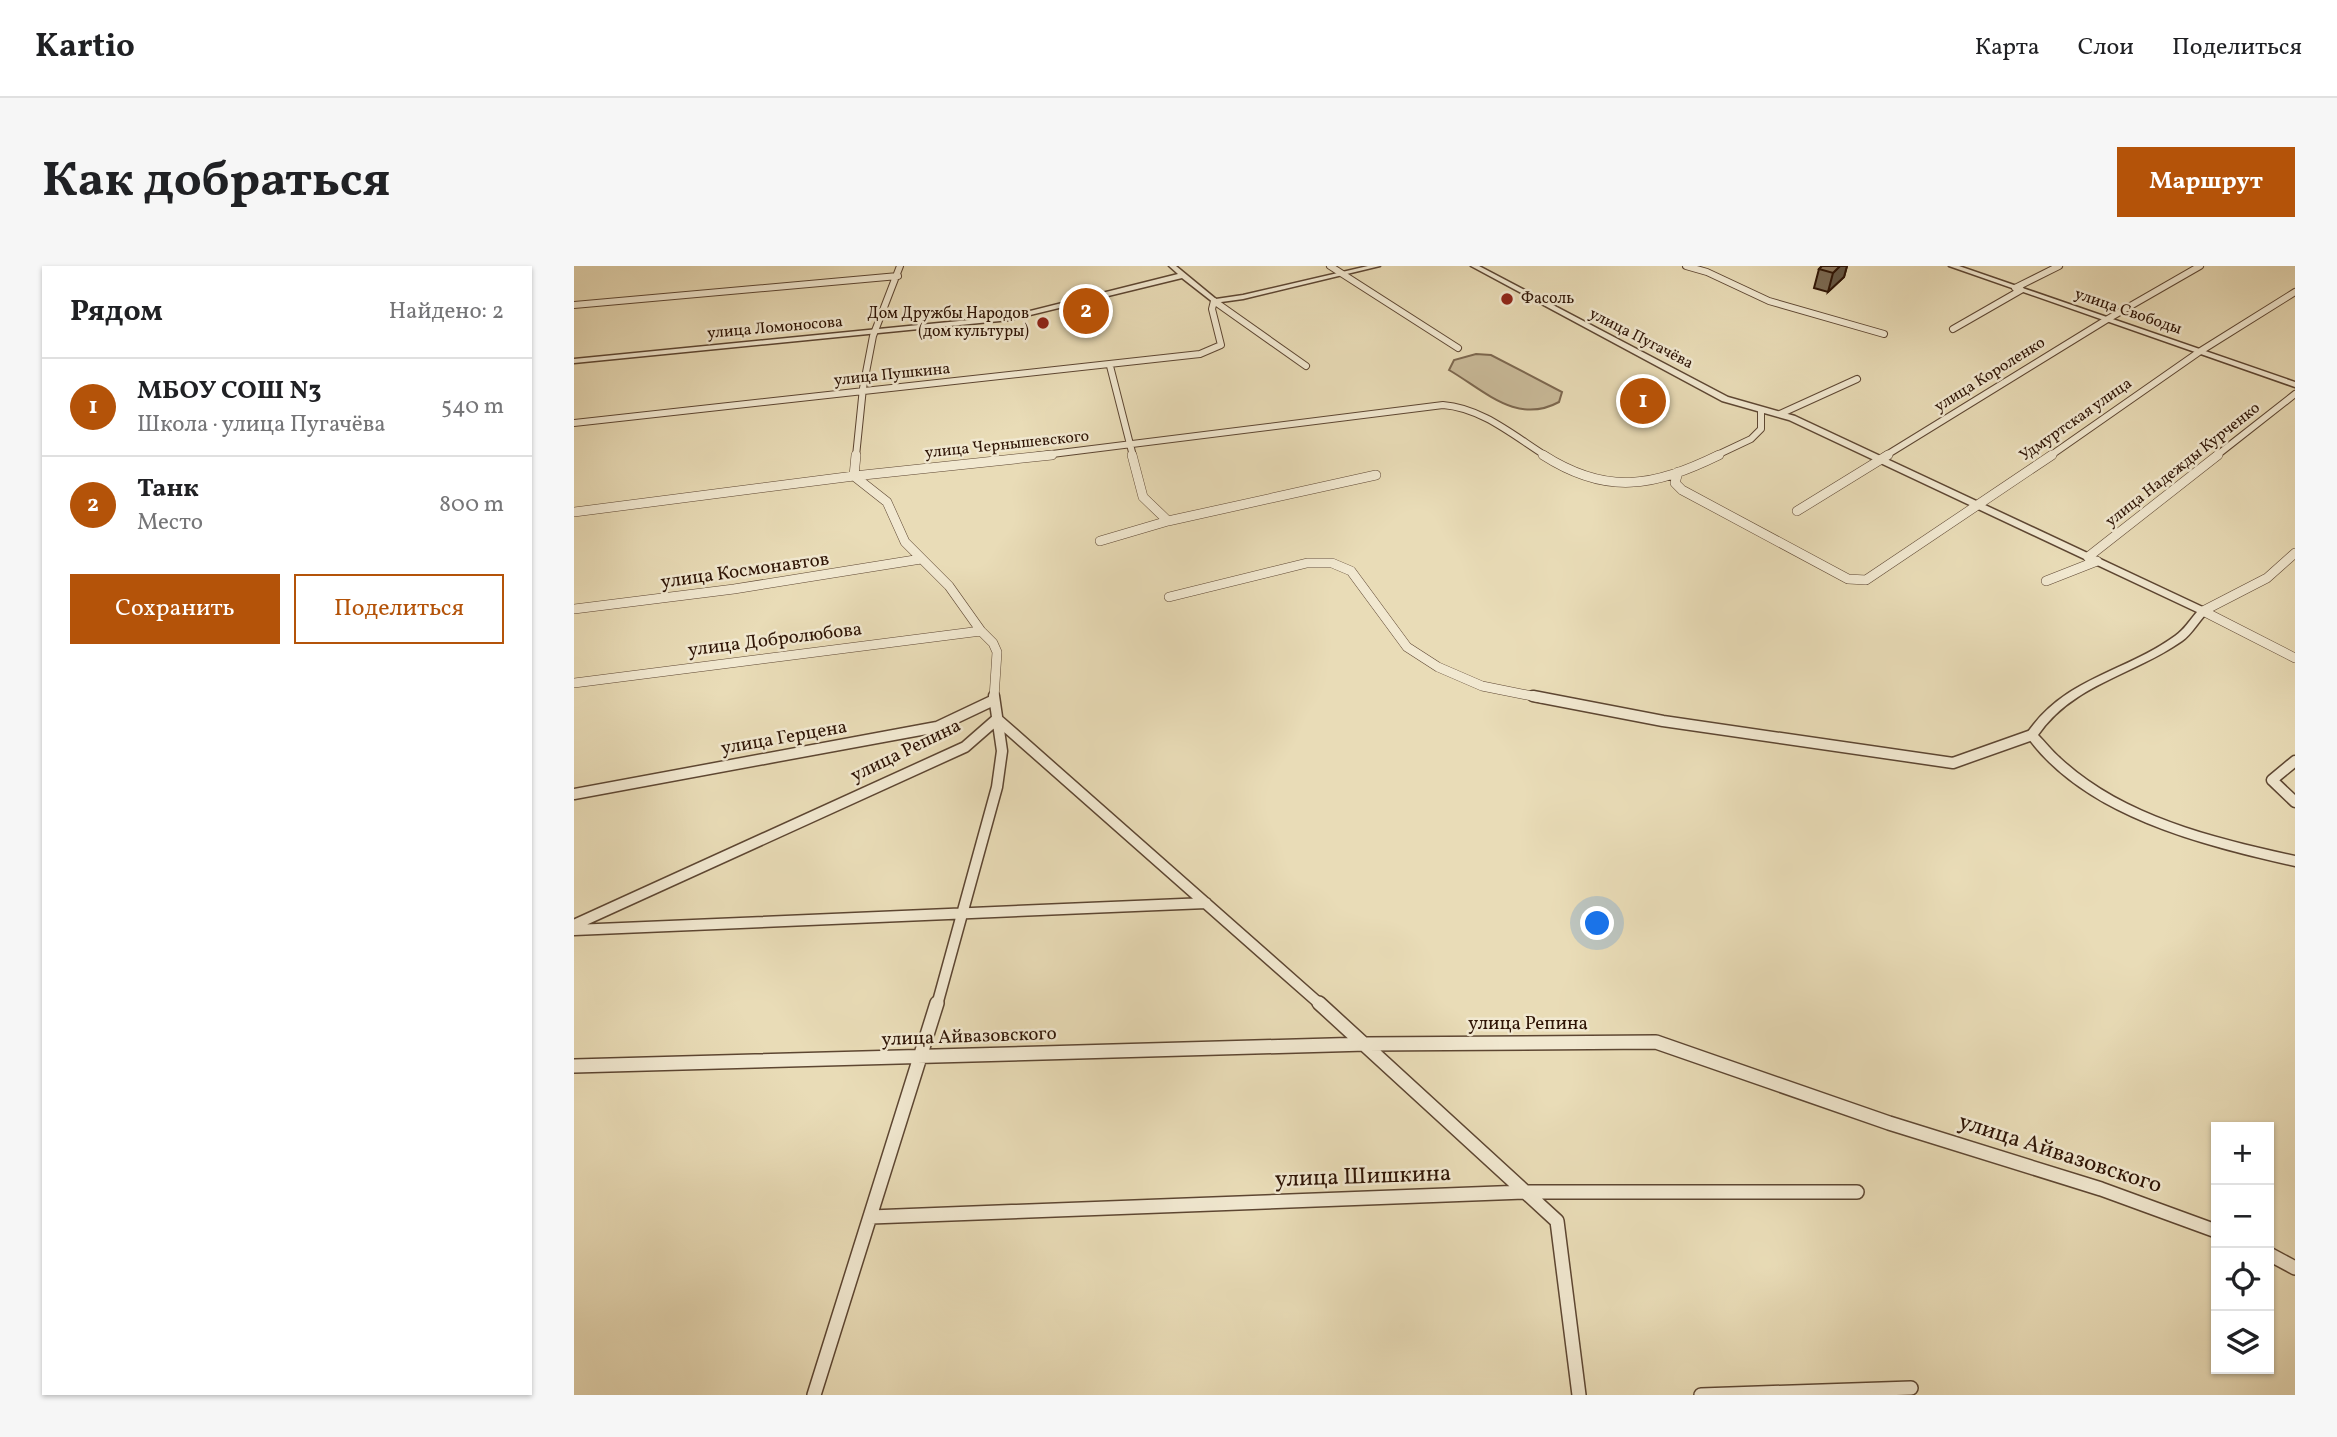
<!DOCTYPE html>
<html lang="ru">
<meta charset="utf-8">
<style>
body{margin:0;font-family:Vollkorn,serif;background:#f6f6f6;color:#202124}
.controls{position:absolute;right:21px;bottom:21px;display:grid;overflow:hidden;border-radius:0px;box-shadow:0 2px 5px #0004}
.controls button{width:63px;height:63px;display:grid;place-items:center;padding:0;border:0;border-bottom:2px solid #e0e0e0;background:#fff;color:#202124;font:35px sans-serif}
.you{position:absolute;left:1024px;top:658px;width:24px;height:24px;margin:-18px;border:5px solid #fff;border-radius:50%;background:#1a73e8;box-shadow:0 0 0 10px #1a73e833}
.badge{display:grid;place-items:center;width:46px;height:46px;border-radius:50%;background:#b45309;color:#fff;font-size:23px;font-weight:700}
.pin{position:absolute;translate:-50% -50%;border:4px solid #fff;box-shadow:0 2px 7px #0006}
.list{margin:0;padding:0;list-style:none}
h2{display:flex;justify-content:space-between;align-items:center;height:91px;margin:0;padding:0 28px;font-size:30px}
h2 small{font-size:23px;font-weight:400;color:#757577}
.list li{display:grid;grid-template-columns:46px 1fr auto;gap:21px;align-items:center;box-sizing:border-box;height:98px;padding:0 28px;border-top:2px solid #e0e0e0}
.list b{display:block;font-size:26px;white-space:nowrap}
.list p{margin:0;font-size:23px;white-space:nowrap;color:#757577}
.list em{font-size:23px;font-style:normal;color:#757577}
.actions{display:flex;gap:14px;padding:21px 28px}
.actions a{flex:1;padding:16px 0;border:2px solid #b45309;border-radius:0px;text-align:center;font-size:24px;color:#b45309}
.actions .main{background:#b45309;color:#fff}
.icon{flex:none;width:38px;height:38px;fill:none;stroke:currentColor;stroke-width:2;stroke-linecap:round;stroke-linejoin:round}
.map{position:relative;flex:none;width:1721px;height:1129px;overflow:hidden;border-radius:0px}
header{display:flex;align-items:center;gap:42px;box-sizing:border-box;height:98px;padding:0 35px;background:#fff;border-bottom:2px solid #e0e0e0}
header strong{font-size:33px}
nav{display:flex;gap:38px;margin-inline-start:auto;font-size:24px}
.intro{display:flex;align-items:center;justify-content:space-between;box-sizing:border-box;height:168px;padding:0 42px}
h1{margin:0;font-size:49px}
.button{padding:18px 32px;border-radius:0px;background:#b45309;color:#fff;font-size:24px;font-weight:700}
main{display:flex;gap:42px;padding:0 42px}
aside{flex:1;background:#fff;border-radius:0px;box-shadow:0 2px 5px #0004}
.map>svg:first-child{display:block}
.green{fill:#c9ba99;stroke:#7c674f;stroke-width:2}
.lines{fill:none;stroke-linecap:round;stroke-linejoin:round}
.minor-far3-casing{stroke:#5d4632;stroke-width:8}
.minor-far2-casing{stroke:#5d4632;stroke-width:10}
.minor-far1-casing{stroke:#5d4632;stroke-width:13}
.minor-casing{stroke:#5d4632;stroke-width:16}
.tertiary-casing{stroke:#5d4632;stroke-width:3}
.minor-far3{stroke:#f1e8d0;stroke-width:6}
.minor-far2{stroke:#f1e8d0;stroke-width:9}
.minor-far1{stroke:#f1e8d0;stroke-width:10}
.minor{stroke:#f1e8d0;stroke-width:13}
.tertiary{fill:#f1e8d0;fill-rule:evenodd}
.wall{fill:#7b6b54;stroke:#2e1405;stroke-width:2}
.shaded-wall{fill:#645745;stroke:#2e1405;stroke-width:2}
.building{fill:#8f7c62;stroke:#2e1405;stroke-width:2}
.poi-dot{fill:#8f2418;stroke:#f1e8d0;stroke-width:2.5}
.labels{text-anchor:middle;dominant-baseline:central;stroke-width:5;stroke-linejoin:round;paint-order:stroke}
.far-poi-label{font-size:16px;fill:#2e1405;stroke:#f1e8d0;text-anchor:start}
.far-street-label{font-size:16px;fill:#2e1405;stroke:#f1e8d0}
.street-label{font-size:19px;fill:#2e1405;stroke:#f1e8d0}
.near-street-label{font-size:23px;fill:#2e1405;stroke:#f1e8d0}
</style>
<header>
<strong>Kartio</strong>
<nav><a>Карта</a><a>Слои</a><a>Поделиться</a></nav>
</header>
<div class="intro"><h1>Как добраться</h1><a class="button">Маршрут</a></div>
<main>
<aside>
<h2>Рядом<small>Найдено: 2</small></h2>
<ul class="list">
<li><span class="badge">1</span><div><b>МБОУ СОШ N3</b><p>Школа · улица Пугачёва</p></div><em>540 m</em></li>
<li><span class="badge">2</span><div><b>Танк</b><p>Место</p></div><em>800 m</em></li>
</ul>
<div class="actions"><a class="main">Сохранить</a><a>Поделиться</a></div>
</aside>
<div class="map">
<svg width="1721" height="1129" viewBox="0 0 1721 1129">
<rect width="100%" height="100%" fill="#e9dcb7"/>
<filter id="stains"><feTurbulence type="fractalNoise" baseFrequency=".00286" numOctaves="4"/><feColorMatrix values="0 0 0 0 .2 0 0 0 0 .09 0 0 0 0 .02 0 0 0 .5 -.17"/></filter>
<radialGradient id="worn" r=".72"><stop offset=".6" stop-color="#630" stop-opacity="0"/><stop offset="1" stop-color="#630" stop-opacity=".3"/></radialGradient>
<!-- green -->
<path class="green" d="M902 88 917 89 988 126 985 136C943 159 911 125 875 104L880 94Z"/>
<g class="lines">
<defs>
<path id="minor-far3" d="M756 0 884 82
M1112 0 1133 6 1195 35 1310 68
M1441 22 1485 0
M0 39 324 10
M1379 63 1447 24
M536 100 559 190
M1206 148 1283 113
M0 157 626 88 647 79 638 43 640 35 732 100
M282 190 289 122 299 70 326 0
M462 190 869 139C908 142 940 170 972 190
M1141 190 1177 173 1187 163V144
M1311 190 1532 54 1626 0
M1476 190 1625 86 1721 26
M1642 190 1721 128"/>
<path id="minor-far2" d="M282 189 280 210 313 236 331 276 375 320 407 365 419 377 423 386 420 432
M558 189 569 231 594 255
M969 189C1033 230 1079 221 1145 189
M1104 206 1101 217 1108 224 1274 313 1292 314 1478 189
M1223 245 1314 189
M0 246 280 210 478 189
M526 275 594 255 802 209
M1514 291 1644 189
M1472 315 1523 295
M595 331 733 297H758L777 305 833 381 864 401 908 420 968 432
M0 343 160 323 347 293
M1629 345 1693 312 1721 287
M1629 345 1721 392
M0 417 407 365"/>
<path id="minor-far1" d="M959 430 1089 455 1379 497 1458 469
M1721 495 1698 514 1721 536
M0 528 363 461 420 434
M0 659 391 481 423 453 747 739
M0 664 632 637
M363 739 423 521 428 485 420 430"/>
<path id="minor" d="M745 737 983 955 1005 1129
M0 800 792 778 1082 776 1315 857 1527 923 1642 965
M297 951 950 926H1283
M1695 988 1721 1002
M240 1129 363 737
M1127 1129 1337 1122"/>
<path id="tertiary" d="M595 0H602L642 33 669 29 794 0H806L669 33 640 37 608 12 436 54 0 97V93L436 50 604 8Z
M897 0H905L1154 131 1221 150 1633 343V347C1624 356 1618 368 1608 375 1560 409 1499 418 1464 469 1471 476 1478 485 1486 492 1549 551 1640 572 1721 590V600C1629 579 1510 551 1452 469 1489 412 1550 407 1601 370 1610 364 1616 354 1623 346L1215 154 1148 135Z
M1375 0H1385L1721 116V121Z"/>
</defs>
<!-- minor-far3 casing -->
<use href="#minor-far3" class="minor-far3-casing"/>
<!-- minor-far2 casing -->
<use href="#minor-far2" class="minor-far2-casing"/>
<!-- minor-far1 casing -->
<use href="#minor-far1" class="minor-far1-casing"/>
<!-- minor casing -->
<use href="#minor" class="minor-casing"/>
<!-- tertiary casing -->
<use href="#tertiary" class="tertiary-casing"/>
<!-- minor-far3 -->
<use href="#minor-far3" class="minor-far3"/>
<!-- minor-far2 -->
<use href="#minor-far2" class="minor-far2"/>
<!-- minor-far1 -->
<use href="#minor-far1" class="minor-far1"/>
<!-- minor -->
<use href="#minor" class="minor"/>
<!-- tertiary -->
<use href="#tertiary" class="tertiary"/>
</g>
<!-- wall -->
<path class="wall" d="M1248 0H1273L1270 11 1254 26 1240 22 1245 3Z"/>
<!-- shaded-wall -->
<path class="shaded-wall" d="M1266 0H1273L1270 11 1254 26 1259 7Z"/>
<!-- building -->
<path class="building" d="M1248 0H1266L1259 7 1245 3Z"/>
<!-- markers -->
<g class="poi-dot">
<circle cx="933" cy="33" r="7"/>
<circle cx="469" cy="57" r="7"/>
</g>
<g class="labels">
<!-- far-poi labels -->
<g class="far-poi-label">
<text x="947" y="33">Фасоль</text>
<text x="455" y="48" text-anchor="end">Дом Дружбы Народов<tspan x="455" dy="18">(дом культуры)</tspan></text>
</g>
<!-- far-street labels -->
<g class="far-street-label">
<text transform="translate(1554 46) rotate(19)">улица Свободы</text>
<text transform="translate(201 62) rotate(-5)">улица Ломоносова</text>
<text transform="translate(1067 73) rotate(27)">улица Пугачёва</text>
<text transform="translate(318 109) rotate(-6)">улица Пушкина</text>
<text transform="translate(1416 109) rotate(-32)">улица Короленко</text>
<text transform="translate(1502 154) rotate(-35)">Удмуртская улица</text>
<text transform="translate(433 179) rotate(-6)">улица Чернышевского</text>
<text transform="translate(1609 199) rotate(-38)">улица Надежды Курченко</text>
</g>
<!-- street labels -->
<g class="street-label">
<text transform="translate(171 305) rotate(-8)">улица Космонавтов</text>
<text transform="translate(201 374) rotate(-7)">улица Добролюбова</text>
<text transform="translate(210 472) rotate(-10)">улица Герцена</text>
<text transform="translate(332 485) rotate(-26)">улица Репина</text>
<text x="954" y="758">улица Репина</text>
<text transform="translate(395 771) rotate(-2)">улица Айвазовского</text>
</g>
<!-- near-street labels -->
<g class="near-street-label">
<text transform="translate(1486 888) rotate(18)">улица Айвазовского</text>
<text transform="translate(789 911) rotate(-2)">улица Шишкина</text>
</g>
</g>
<rect width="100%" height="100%" filter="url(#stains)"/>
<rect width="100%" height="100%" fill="url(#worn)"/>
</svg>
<div class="controls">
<button>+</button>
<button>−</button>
<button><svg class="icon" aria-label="locate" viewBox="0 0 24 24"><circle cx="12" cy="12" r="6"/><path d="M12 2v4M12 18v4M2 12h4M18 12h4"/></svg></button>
<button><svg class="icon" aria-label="layers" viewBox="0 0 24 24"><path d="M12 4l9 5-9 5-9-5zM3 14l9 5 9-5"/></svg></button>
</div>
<div class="you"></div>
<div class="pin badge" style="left:1069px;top:135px">1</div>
<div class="pin badge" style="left:512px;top:45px">2</div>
</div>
</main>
